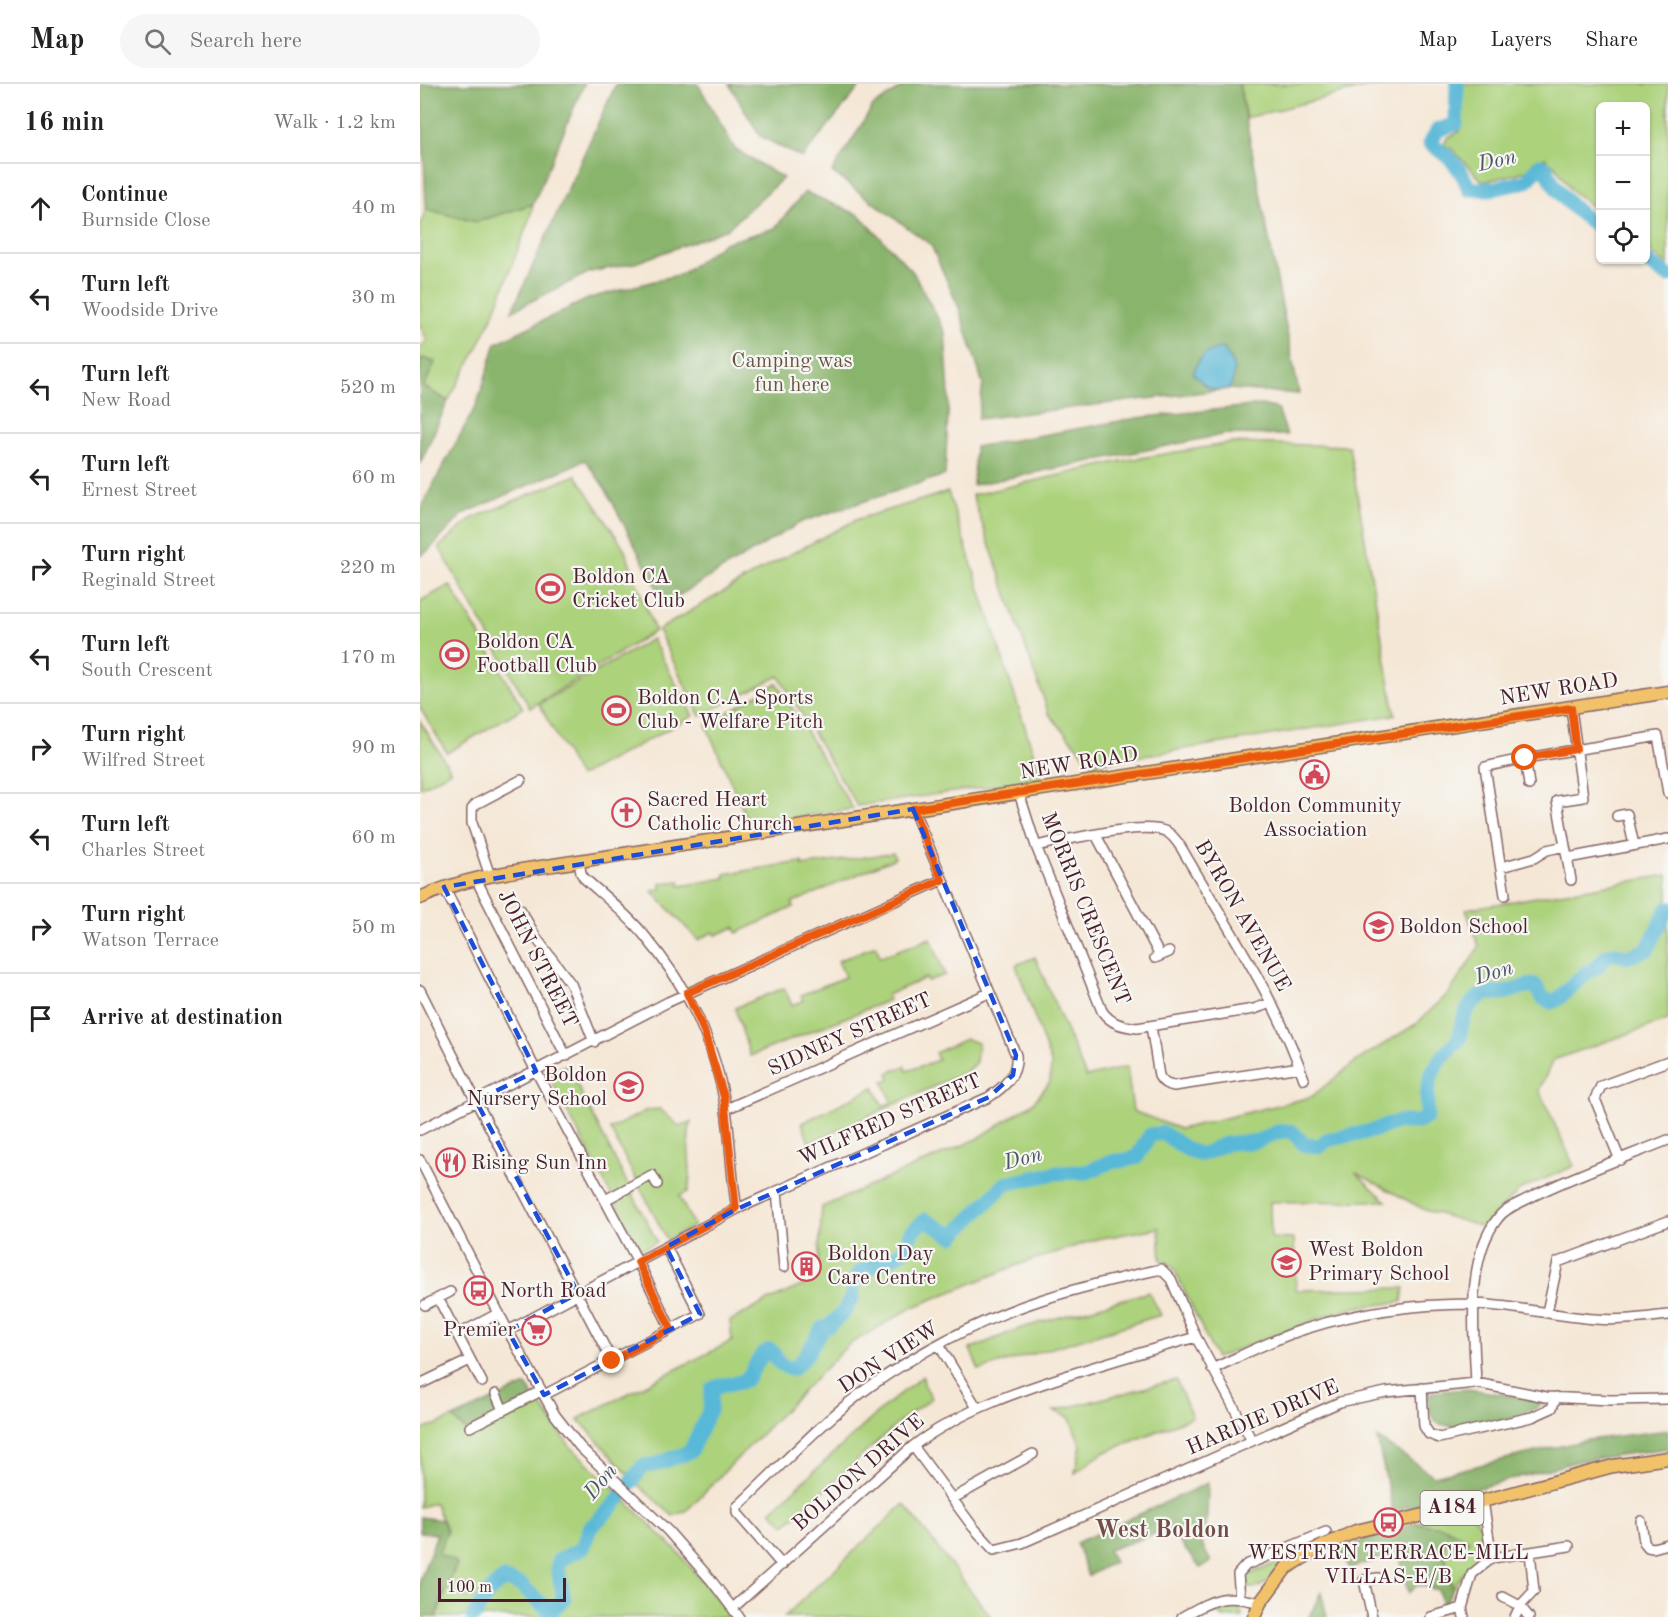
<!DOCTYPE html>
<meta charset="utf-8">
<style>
body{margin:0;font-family:"Old Standard TT",serif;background:#f6f6f6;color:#222}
.controls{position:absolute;right:18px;top:18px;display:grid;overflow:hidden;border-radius:9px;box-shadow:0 2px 4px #0004}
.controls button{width:54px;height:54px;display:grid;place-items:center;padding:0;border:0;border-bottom:2px solid #e0e0e0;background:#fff;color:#222;font:30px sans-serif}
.scale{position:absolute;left:18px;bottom:15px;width:128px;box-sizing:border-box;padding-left:6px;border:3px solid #4a1f2b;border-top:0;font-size:16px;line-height:21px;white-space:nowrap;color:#4a1f2b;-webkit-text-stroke:4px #f6f6f2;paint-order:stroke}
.stop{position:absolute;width:18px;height:18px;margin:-14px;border:4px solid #ea580c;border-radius:50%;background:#fff}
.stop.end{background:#ea580c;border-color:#fff;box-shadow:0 2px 6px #0008}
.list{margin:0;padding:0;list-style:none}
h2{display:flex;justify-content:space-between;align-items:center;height:78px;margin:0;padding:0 24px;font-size:26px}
h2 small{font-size:20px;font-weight:400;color:#767676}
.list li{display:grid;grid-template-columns:39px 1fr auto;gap:18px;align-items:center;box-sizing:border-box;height:90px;padding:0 24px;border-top:2px solid #e0e0e0}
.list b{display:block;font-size:22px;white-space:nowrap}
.list p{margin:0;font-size:20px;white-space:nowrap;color:#767676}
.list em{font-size:20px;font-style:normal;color:#767676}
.icon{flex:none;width:33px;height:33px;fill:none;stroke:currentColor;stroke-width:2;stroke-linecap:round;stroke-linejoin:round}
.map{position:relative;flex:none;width:1248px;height:1533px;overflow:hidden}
header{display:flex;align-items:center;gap:36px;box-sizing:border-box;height:84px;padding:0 30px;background:#fff;border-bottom:2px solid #e0e0e0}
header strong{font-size:28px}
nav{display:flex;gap:33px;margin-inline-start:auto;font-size:21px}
.search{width:420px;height:54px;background:#f6f6f6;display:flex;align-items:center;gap:15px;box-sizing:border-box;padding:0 21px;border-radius:33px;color:#767676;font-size:22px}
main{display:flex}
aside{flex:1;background:#fff}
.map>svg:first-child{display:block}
.green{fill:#acd27c;stroke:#7b7854;stroke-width:1.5}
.forest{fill:#89b46c;stroke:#6a6a4c;stroke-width:1.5}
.water{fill:#59b8d7;stroke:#526c81;stroke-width:1.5}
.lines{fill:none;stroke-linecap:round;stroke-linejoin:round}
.river{stroke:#59b8d7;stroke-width:15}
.minor-casing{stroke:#866566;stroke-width:12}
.major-casing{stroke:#866566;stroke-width:15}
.minor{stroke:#fff;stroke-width:9}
.major{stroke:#f2c26a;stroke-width:12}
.route{stroke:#ea580c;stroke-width:8}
.marked{fill:none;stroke:#1d4ed8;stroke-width:4.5;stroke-dasharray:12 8;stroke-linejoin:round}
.labels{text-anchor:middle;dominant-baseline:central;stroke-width:4.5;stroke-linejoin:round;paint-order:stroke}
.shield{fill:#f6f6f2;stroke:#7e6067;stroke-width:1.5}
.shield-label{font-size:20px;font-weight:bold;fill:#4a1f2b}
.park-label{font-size:21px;fill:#675543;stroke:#f6f6f2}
.poi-label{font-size:21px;fill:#4a1f2b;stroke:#f6f6f2;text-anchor:start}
.street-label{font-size:21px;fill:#4a1f2b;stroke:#f6f6f2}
.water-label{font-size:22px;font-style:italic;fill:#4f5567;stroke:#f6f6f2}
.quarter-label{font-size:24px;font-weight:bold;fill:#754e4a;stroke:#f6f6f2}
</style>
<header>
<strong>Map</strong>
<div class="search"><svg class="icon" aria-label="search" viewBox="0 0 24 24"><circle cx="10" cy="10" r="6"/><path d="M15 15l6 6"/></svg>Search here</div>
<nav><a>Map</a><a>Layers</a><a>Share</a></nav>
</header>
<main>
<aside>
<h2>16 min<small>Walk · 1.2 km</small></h2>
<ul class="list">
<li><svg class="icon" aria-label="ahead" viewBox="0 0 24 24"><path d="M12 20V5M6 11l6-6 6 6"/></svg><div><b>Continue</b><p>Burnside Close</p></div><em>40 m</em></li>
<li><svg class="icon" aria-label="left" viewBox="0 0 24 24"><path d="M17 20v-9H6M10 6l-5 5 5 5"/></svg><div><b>Turn left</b><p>Woodside Drive</p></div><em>30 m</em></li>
<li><svg class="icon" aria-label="left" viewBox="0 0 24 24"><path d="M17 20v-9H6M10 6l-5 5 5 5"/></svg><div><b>Turn left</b><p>New Road</p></div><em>520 m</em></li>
<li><svg class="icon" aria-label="left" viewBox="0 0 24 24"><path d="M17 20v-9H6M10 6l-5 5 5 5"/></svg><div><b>Turn left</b><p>Ernest Street</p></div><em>60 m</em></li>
<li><svg class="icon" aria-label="right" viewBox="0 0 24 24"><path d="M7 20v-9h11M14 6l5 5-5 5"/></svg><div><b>Turn right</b><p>Reginald Street</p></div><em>220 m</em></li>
<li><svg class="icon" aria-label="left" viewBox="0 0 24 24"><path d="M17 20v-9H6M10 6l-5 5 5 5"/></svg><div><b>Turn left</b><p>South Crescent</p></div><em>170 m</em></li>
<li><svg class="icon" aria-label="right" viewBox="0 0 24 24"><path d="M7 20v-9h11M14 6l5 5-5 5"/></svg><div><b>Turn right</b><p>Wilfred Street</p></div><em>90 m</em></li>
<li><svg class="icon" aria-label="left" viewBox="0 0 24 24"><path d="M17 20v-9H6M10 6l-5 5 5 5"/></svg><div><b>Turn left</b><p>Charles Street</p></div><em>60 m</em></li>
<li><svg class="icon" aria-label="right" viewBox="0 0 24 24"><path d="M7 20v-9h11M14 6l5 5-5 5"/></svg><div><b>Turn right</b><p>Watson Terrace</p></div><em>50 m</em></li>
<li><svg class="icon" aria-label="arrive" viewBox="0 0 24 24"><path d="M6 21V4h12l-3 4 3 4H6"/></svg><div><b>Arrive at destination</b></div></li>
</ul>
</aside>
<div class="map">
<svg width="1248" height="1533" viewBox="0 0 1248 1533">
<rect width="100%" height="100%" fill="#f6f6f2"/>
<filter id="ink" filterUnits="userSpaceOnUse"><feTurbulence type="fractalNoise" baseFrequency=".0167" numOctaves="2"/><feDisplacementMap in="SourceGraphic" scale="12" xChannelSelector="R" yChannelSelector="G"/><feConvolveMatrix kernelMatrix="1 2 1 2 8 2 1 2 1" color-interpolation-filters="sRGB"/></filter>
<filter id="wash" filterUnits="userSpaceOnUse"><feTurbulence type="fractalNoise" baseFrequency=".008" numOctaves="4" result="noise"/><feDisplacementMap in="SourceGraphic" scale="24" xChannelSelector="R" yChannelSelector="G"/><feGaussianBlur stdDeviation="1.35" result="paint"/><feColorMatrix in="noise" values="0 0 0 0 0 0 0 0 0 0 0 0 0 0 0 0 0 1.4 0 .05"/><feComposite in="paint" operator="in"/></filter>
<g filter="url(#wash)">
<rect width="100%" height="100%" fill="#f5e7d5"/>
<!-- green -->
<path class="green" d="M819 0H958L826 34Z
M1042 0H1248V182L1226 164V22H1180V129L1151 106 1136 83 1125 74 1114 77 1107 87 1063 98 1032 65 1024 61 1027 54 1039 48Z
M113 120 110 133 75 227 55 269 28 317 4 303 3 274 0 280V264L7 257 2 245H0V142L6 125 56 138Z
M812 359 929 362 975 631 672 680 629 630 552 411 702 377Z
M156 391 204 464 235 547 110 624 19 463 51 435Z
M528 408 622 695 437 722 359 592 280 632 238 546 344 484 438 435Z
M30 501 103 624 27 669 0 624V517Z
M232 555 273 632 159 693 119 620Z
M357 599 433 725 329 740 286 641Z
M0 637 31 687 0 704Z
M473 769 475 774 372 819 374 823 317 849 315 843 296 851 293 848 278 856 232 807 241 805V799L260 797V802L305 794V790L382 778V782Z
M1248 791V936L1133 976 1119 1006 1154 1082 1101 1105 1062 1143 1005 1126 935 1088 966 1117 850 1118 851 1154 874 1155 876 1206 984 1204 982 1218 937 1223 897 1235 796 1274 752 1181 741 1176 739 1144 677 1155 600 1180 491 1224 428 1261 266 1427 253 1432 219 1402 158 1335 312 1257 310 1237 348 1217 397 1195 402 1123 557 1055 612 1020 630 998 631 979 596 881 615 873 666 993 707 983 713 1027 760 1045 891 1013 935 978 996 940 1030 908 1059 863 1046 825Z
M511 854 525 891 507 897 506 894 467 911 469 916 330 972 315 924 364 904 372 921 383 917 381 911 425 893 418 877 456 861 460 873Z
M546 955 558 959 556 978 546 988 389 1059 382 1039 454 1003 463 1022 472 1018 463 997 470 995 468 989 485 982 487 987 518 976 515 969Z
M147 981 237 1158 220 1166 127 989Z
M240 1025 259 1042 271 1038C264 1062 274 1085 268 1108L259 1112 274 1142 247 1156 190 1045 227 1026Z
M729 1208 741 1231 559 1286 550 1265 601 1244Z
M503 1292 504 1300 512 1314 484 1334 365 1441 351 1427 464 1323Z
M756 1296 772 1333 683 1369 655 1389 661 1362 649 1333 634 1327Z
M117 1316 150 1362 257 1467 312 1533H16L37 1479 18 1469 27 1448 15 1419 0 1423V1347L33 1334 46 1347Z
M484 1420 571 1533H364Z
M1044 1427C1063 1435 1072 1458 1058 1475 1050 1485 1039 1492 1033 1504L1023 1467 1024 1456 1045 1462 994 1439Z
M870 1473C860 1484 842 1512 825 1502L826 1492Z
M806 1519C815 1521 821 1524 823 1533H803L794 1522Z"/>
<!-- forest -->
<path class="forest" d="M1 0H164L113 120 56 138 6 125Z
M196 0H278L315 65 363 94 307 145 215 179 170 188 92 227Z
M309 0H442L382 74 340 52Z
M487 0H819L879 310 809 305 558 335 563 300 539 224 511 161 412 88 453 22Z
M385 108 439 131 493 188 525 248 529 311 525 391 381 438 245 520 185 404 165 376 43 430 9 466 0 472V425L57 320 76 259 170 214 261 190 304 159 355 144Z
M3 274 15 278 4 303 28 317 0 380V280Z
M841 321 858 325 867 351 806 350 553 401 555 363 717 334Z
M106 1301 117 1316 46 1347 33 1334Z
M1048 1305 1113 1315 1123 1319C1104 1335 1061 1343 1036 1343 1030 1343 1023 1340 1017 1339L1009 1325 1008 1313 1012 1308Z
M1248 1346V1364L1159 1377 973 1427 957 1354 1014 1392 1167 1356Z
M788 1399 787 1436 781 1459 791 1478 780 1484 749 1445 688 1466 694 1478 668 1492 656 1459Z
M0 1433 22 1436 27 1448 18 1469 37 1479 15 1533H0V1496L17 1450 0 1448Z
M994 1439 1024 1443 1049 1456 1045 1462 1024 1457C1022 1481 1042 1502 1023 1521L1018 1506 998 1501 988 1509 979 1469 930 1484 920 1468 944 1456Z
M901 1508 907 1533H889Z"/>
<!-- water -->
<path class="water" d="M803 264C814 279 818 288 809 305 787 308 788 303 773 290 777 274 786 266 803 264Z"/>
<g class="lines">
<!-- river -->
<path class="river" d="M1037 0 1036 40 1018 46 1010 59C1030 74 1040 81 1049 105H1073L1107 97 1120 81 1126 84C1135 110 1158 129 1180 144
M1224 176 1248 192
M53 1533C62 1519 70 1504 84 1495L101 1501 130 1528 144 1515 138 1485 139 1476 163 1464 170 1444 194 1421 223 1382 234 1381 270 1368 290 1325 292 1305C303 1299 317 1301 325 1296 335 1288 336 1272 350 1266L353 1268C355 1277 363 1283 372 1285 388 1274 392 1259 403 1244L409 1242 424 1228 432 1214 434 1198 439 1189 481 1169 488 1158 491 1149 505 1136 533 1152 585 1100 636 1089 667 1088 690 1078 706 1076 717 1073 730 1051 743 1049C754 1056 767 1068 779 1070 787 1071 794 1064 800 1062 813 1056 826 1060 837 1057 847 1054 856 1046 867 1047 875 1047 879 1056 885 1061L900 1062 907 1056 952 1047 977 1038H998L1007 1033C1007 990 1010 985 1040 954 1040 939 1048 916 1064 911 1071 908 1080 910 1087 908 1097 906 1105 901 1115 901L1123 914 1131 918 1138 915 1166 889 1177 883 1186 872 1194 869 1206 873 1227 866 1248 824"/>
</g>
</g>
<g filter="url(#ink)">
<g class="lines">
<defs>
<path id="minor" d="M1105 674 1109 701
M599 709 616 762 682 927C691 940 702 942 717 944L834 925 851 919
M1197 732 1207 730 1214 761
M676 751 740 872
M616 762C644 757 724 736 747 748 754 752 758 759 762 765 805 840 856 913 884 995
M1148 774 1248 755
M159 777 161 789 164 794C184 812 207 830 224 851 268 903 295 958 306 1026 311 1059 311 1092 317 1125
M1081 783 1114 774 1127 766 1145 762
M70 792 52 739V725L56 720 101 696
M56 795 146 972
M1151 796 1137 717 1163 713 1151 624
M24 803 116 987 218 1178 251 1245
M1085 811 1065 683C1122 669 1180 663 1238 652L1248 709
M100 825 117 855 151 900 174 958
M735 874 749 868
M0 906 56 1017 192 1277
M731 942 739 992C743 999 747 1001 754 1002L880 983
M306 1025 569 909
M0 1046 248 918 522 796
M0 1076 88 1247 135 1331 160 1363 248 1447 291 1496 319 1533
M1200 1076 1175 1015 1181 1002 1248 977
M357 1107 364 1183
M185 1116 232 1091 237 1100
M18 1214 62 1298
M5 1221 30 1208
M1127 1228 1138 1178 1248 1137
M88 1247 317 1125 569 1013C584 1003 598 991 596 971L493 725
M37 1251 79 1229
M519 1261 557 1324
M792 1285C823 1271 853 1255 885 1245 938 1228 997 1220 1052 1220 1094 1221 1134 1232 1175 1235 1199 1237 1224 1234 1248 1231
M1056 1299C1054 1249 1045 1175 1078 1134 1085 1124 1098 1120 1109 1114 1153 1092 1201 1075 1248 1056
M0 1300 50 1276
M1002 1304 1004 1342 1009 1350 1019 1354 1112 1333 1132 1324 1136 1313
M76 1310 83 1326
M124 1311 280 1230 246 1163
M50 1343 121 1307
M493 1362 553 1443 574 1466 602 1459 920 1318 966 1308 1056 1299 1126 1313 1191 1316 1248 1315
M532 1415 613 1370
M1221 1437 1224 1458 1228 1463 1233 1464 1248 1460
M1072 1474 1149 1462
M362 1481 317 1429V1423C361 1382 403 1336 452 1301 500 1268 554 1239 609 1220 651 1205 697 1195 741 1185L751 1195 776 1253 832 1357
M1083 1513 1100 1522 1109 1533
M820 1514 818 1490 826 1481 906 1448
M313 1524 493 1362C543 1325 602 1306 661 1287 699 1275 737 1264 776 1253
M762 1533C794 1515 803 1509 840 1519
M952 1533 944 1496 958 1494
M1011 1533 1042 1524
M1044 1533 1042 1524 1052 1490 1072 1474 1063 1417
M1095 1533 1100 1522 1114 1507 1110 1468"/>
<path id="major" d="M0 814C49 791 105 786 159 777L1248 608
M834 1533 840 1519 866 1484 901 1463 936 1447 1063 1417 1193 1382 1248 1374"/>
</defs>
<!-- minor casing -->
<use href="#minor" class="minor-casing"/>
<!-- major casing -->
<use href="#major" class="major-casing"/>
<!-- minor -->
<use href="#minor" class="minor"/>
<!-- major -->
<use href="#major" class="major"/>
</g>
</g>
<g class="lines" filter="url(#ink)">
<!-- route -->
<path class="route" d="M192 1277 251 1245 218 1178 316 1125 304 1013 284 947 267 909 522 796 493 725 1151 624 1156 665 1105 674"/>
</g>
<!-- marked area -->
<path class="marked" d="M493 725 596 971 593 991 569 1013 317 1125 246 1163 280 1230 124 1311 88 1247 158 1209 56 1017 116 987 24 803Z"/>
<!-- icons -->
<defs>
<symbol id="stadium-ring" viewBox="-11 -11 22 22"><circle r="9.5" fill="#f6f6f2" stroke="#d1495b" stroke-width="1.5"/><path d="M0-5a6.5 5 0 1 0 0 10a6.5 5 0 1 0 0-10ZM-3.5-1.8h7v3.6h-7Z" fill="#d1495b"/></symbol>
<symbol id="civic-ring" viewBox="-11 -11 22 22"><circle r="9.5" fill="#f6f6f2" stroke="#d1495b" stroke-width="1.5"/><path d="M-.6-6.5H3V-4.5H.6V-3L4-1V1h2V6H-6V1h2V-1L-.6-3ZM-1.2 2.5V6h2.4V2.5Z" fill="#d1495b"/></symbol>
<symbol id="church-ring" viewBox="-11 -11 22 22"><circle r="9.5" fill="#f6f6f2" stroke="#d1495b" stroke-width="1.5"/><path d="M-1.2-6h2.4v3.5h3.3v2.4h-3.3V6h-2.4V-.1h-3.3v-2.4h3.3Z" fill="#d1495b"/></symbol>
<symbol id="school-ring" viewBox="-11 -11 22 22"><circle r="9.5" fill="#f6f6f2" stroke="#d1495b" stroke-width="1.5"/><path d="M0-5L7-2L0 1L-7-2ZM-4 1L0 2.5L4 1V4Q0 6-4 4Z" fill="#d1495b"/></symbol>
<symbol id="restaurant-ring" viewBox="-11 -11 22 22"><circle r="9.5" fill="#f6f6f2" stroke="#d1495b" stroke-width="1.5"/><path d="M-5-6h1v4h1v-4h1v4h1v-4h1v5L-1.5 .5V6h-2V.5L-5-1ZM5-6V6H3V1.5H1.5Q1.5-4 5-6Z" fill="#d1495b"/></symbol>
<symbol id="building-ring" viewBox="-11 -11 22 22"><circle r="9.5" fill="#f6f6f2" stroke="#d1495b" stroke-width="1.5"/><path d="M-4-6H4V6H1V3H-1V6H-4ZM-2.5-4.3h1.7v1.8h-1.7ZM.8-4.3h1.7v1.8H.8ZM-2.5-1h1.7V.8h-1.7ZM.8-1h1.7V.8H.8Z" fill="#d1495b"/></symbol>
<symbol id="bus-ring" viewBox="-11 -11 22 22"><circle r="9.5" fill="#f6f6f2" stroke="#d1495b" stroke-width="1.5"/><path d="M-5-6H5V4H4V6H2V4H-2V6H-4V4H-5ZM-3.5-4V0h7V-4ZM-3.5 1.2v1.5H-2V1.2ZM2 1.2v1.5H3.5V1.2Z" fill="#d1495b"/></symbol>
<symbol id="supermarket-ring" viewBox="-11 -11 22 22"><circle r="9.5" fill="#f6f6f2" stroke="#d1495b" stroke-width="1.5"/><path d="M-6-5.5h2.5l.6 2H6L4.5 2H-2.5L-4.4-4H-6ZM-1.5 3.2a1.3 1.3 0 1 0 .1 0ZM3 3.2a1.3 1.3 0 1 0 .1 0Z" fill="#d1495b"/></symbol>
</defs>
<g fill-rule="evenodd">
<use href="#stadium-ring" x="114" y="488" width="33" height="33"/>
<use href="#stadium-ring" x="18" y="554" width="33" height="33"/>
<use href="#stadium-ring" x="180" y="610" width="33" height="33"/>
<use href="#civic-ring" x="878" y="674" width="33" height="33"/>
<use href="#church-ring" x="190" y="712" width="33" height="33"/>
<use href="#school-ring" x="942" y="826" width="33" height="33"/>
<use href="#school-ring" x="192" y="986" width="33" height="33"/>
<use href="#restaurant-ring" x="14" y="1062" width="33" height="33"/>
<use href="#school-ring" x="850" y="1162" width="33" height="33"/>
<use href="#building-ring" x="370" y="1166" width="33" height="33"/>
<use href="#bus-ring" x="42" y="1190" width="33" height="33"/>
<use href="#supermarket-ring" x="100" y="1230" width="33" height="33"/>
<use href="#bus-ring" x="952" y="1422" width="33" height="33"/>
</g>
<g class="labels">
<!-- shield labels -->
<rect class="shield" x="1000.5" y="1407" width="63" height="34" rx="4.5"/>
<g class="shield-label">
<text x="1032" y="1424">A184</text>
</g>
<!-- park labels -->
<g class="park-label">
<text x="372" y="277">Camping was<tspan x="372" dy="24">fun here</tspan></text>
</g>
<!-- poi labels -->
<g class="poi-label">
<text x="152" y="493">Boldon CA<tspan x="152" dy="24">Cricket Club</tspan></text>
<text x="56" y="558">Boldon CA<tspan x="56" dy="24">Football Club</tspan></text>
<text x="217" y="614">Boldon C.A. Sports<tspan x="217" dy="24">Club - Welfare Pitch</tspan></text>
<text x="227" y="716">Sacred Heart<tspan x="227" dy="24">Catholic Church</tspan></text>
<text x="895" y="722" text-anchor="middle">Boldon Community<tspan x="895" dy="24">Association</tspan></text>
<text x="979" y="843">Boldon School</text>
<text x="187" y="991" text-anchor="end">Boldon<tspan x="187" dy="24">Nursery School</tspan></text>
<text x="51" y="1079">Rising Sun Inn</text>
<text x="888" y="1166">West Boldon<tspan x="888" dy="24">Primary School</tspan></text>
<text x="407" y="1170">Boldon Day<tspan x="407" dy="24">Care Centre</tspan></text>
<text x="80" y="1207">North Road</text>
<text x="96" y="1246" text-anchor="end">Premier</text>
<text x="968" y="1469" text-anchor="middle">WESTERN TERRACE-MILL<tspan x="968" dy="24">VILLAS-E/B</tspan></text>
</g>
<!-- street labels -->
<g class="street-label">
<text transform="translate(1139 606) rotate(-9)">NEW ROAD</text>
<text transform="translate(659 680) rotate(-9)">NEW ROAD</text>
<text transform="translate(665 825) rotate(68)">MORRIS CRESCENT</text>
<text transform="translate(822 832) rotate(60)">BYRON AVENUE</text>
<text transform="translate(117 875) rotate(63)">JOHN STREET</text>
<text transform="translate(430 951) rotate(-24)">SIDNEY STREET</text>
<text transform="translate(470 1036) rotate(-24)">WILFRED STREET</text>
<text transform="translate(469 1274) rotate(-33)">DON VIEW</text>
<text transform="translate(843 1334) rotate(-23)">HARDIE DRIVE</text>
<text transform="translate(439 1389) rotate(-41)">BOLDON DRIVE</text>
</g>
<!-- water labels -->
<g class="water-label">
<text transform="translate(1077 77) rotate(-13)">Don</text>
<text transform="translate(1074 889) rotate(-17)">Don</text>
<text transform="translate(603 1075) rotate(-15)">Don</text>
<text transform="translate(181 1398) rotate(-50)">Don</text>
</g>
<!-- quarter labels -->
<g class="quarter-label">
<text x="742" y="1447">West Boldon</text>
</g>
</g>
</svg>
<div class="controls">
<button>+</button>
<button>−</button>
<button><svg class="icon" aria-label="locate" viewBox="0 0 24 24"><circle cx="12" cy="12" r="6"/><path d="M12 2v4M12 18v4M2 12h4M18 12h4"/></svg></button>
</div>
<div class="scale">100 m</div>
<div class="stop" style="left:1105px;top:674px"></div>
<div class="stop end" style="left:192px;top:1277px"></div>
</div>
</main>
